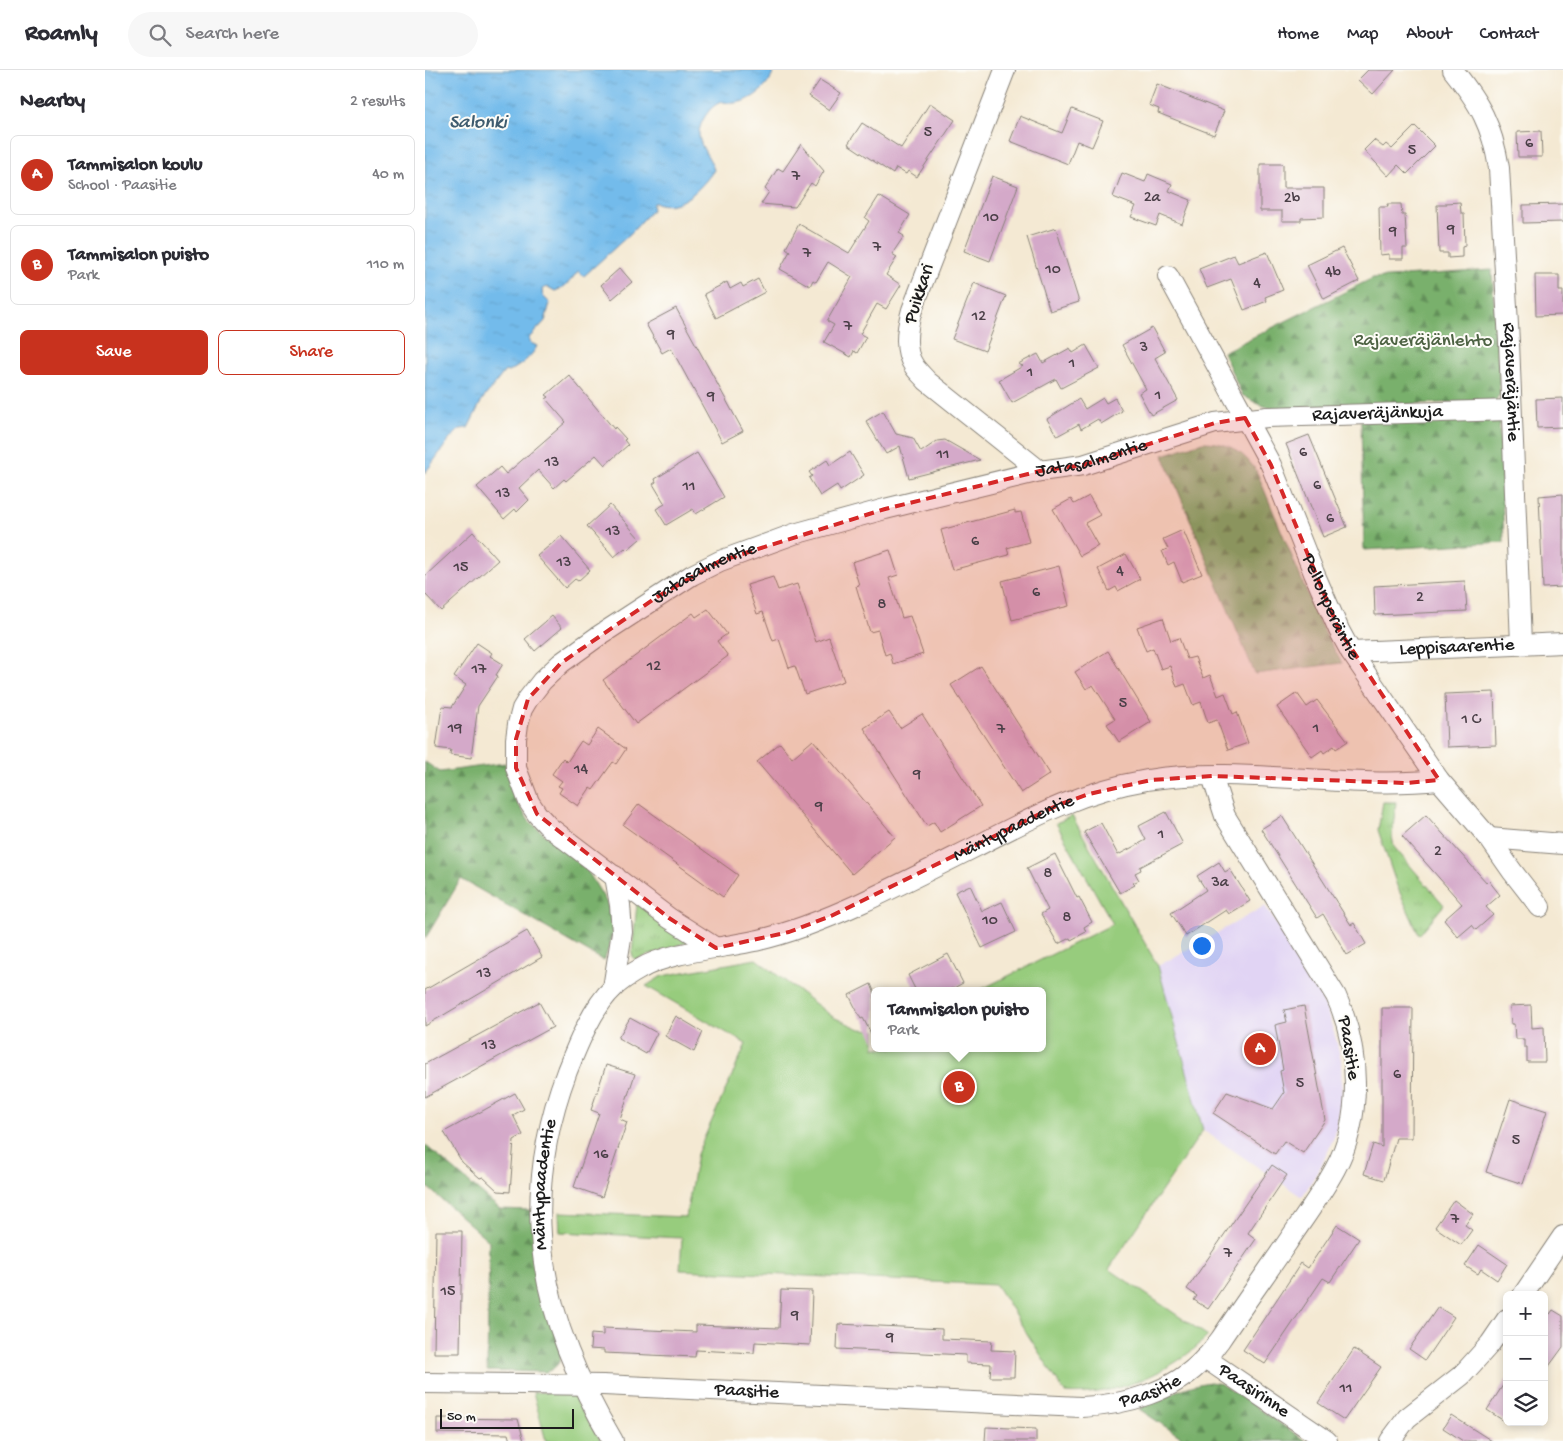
<!DOCTYPE html>
<meta charset="utf-8">
<style>
body{margin:0;font-family:"Gochi Hand",sans-serif;background:#f7f7f7;color:#2b2b33}
.controls{position:absolute;right:15px;bottom:15px;display:grid;overflow:hidden;border-radius:8px;box-shadow:0 2px 8px #0003}
.controls button{width:45px;height:45px;display:grid;place-items:center;padding:0;border:0;border-bottom:1px solid #e1e1e2;background:#fff;color:#2b2b33;font:25px sans-serif}
.scale{position:absolute;left:15px;bottom:12px;width:134px;box-sizing:border-box;padding-left:5px;border:2px solid #1c1c1c;border-top:0;font-size:14px;line-height:18px;white-space:nowrap;color:#1c1c1c;-webkit-text-stroke:4px #fdfcf7;paint-order:stroke}
.you{position:absolute;left:776px;top:875px;width:18px;height:18px;margin:-12px;border:4px solid #fff;border-radius:50%;background:#1a73e8;box-shadow:0 0 0 8px #1a73e833}
.badge{display:grid;place-items:center;width:32px;height:32px;border-radius:50%;background:#c8321e;color:#fff;font-size:16px;font-weight:700}
.pin{position:absolute;translate:-50% -50%;border:2px solid #fff;box-shadow:0 1px 5px #0006}
.popup{position:absolute;left:446px;top:917px;width:175px;height:65px;box-sizing:border-box;display:grid;place-content:center;border-radius:8px;background:#fff;filter:drop-shadow(0 1px 4px #0005);font-size:16px;white-space:nowrap;color:#7c7c81}
.popup b{font-size:19px;color:#2b2b33}
.popup::after{content:'';position:absolute;left:50%;top:100%;margin-left:-10px;border:10px solid transparent;border-top-color:#fff}
.list{margin:0;padding:0;list-style:none}
h2{display:flex;justify-content:space-between;align-items:center;height:65px;margin:0;padding:0 20px;font-size:21px}
h2 small{font-size:16px;font-weight:400;color:#7c7c81}
.list li{display:grid;grid-template-columns:32px 1fr auto;gap:15px;align-items:center;box-sizing:border-box;height:80px;margin:0 10px 10px;padding:0 10px;border:1px solid #e1e1e2;border-radius:8px}
.list b{display:block;font-size:19px;white-space:nowrap}
.list p{margin:0;font-size:16px;white-space:nowrap;color:#7c7c81}
.list em{font-size:16px;font-style:normal;color:#7c7c81}
.actions{display:flex;gap:10px;padding:15px 20px}
.actions a{flex:1;padding:11px 0;border:1px solid #c8321e;border-radius:8px;text-align:center;font-size:18px;color:#c8321e}
.actions .main{background:#c8321e;color:#fff}
.icon{flex:none;width:28px;height:28px;fill:none;stroke:currentColor;stroke-width:2;stroke-linecap:round;stroke-linejoin:round}
.map{position:relative;flex:none;width:1138px;height:1371px;overflow:hidden}
header{display:flex;align-items:center;gap:30px;box-sizing:border-box;height:70px;padding:0 25px;background:#fff;border-bottom:1px solid #e1e1e2}
header strong{font-size:24px}
nav{display:flex;gap:28px;margin-inline-start:auto;font-size:18px}
.search{width:350px;height:45px;background:#f7f7f7;display:flex;align-items:center;gap:12px;box-sizing:border-box;padding:0 18px;border-radius:28px;color:#7c7c81;font-size:19px}
main{display:flex}
aside{flex:1;background:#fff}
.map>svg:first-child{display:block}
.built{fill:#e1d4f4}
.grass{fill:url(#grass-tufts);stroke:#5a744c}
.forest{fill:url(#forest-firs);stroke:#4a6644}
.park{fill:#97cc7d;stroke:#5a744c}
.water{fill:url(#water-ripples);stroke:#486c84}
.building{fill:#d4a9c9}
.lines{fill:none;stroke-linecap:round;stroke-linejoin:round}
.minor-casing{stroke:#888278;stroke-width:22}
.minor{stroke:#fff;stroke-width:20}
.marked{fill:#d62828;fill-opacity:0.2;stroke:#d62828;stroke-width:4;stroke-dasharray:10 6;stroke-linejoin:round}
.labels{text-anchor:middle;dominant-baseline:central;stroke-width:4;stroke-linejoin:round;paint-order:stroke}
.number-label{font-size:16px;fill:#4a3f47}
.street-label{font-size:19px;fill:#1c1c1c;stroke:#fdfcf7}
.park-label{font-size:19px;fill:#4d6243;stroke:#fdfcf7}
.water-label{font-size:20px;font-style:italic;fill:#3f5c6f;stroke:#fdfcf7}
</style>
<header>
<strong>Roamly</strong>
<div class="search"><svg class="icon" aria-label="search" viewBox="0 0 24 24"><circle cx="10" cy="10" r="6"/><path d="M15 15l6 6"/></svg>Search here</div>
<nav><a>Home</a><a>Map</a><a>About</a><a>Contact</a></nav>
</header>
<main>
<aside>
<h2>Nearby<small>2 results</small></h2>
<ul class="list">
<li><span class="badge">A</span><div><b>Tammisalon koulu</b><p>School · Paasitie</p></div><em>40 m</em></li>
<li><span class="badge">B</span><div><b>Tammisalon puisto</b><p>Park</p></div><em>110 m</em></li>
</ul>
<div class="actions"><a class="main">Save</a><a>Share</a></div>
</aside>
<div class="map">
<svg width="1138" height="1371" viewBox="0 0 1138 1371">
<defs>
<pattern id="grass-tufts" width="24" height="20" patternUnits="userSpaceOnUse" patternTransform="scale(1.25)"><rect width="24" height="20" fill="#97cc7d"/><path d="M3 7l-1-3M5 7V3M7 7l1-3M15 17l-1-3M17 17v-4M19 17l1-3" fill="none" stroke="#82af6b"/></pattern>
<pattern id="forest-firs" width="22" height="20" patternUnits="userSpaceOnUse" patternTransform="scale(1.25)"><rect width="22" height="20" fill="#79b06c"/><path d="M5 1l3.5 6h-7zM16 11l3.5 6h-7z" fill="#628e58"/></pattern>
<pattern id="water-ripples" width="26" height="14" patternUnits="userSpaceOnUse" patternTransform="scale(1.25)"><rect width="26" height="14" fill="#73bbeb"/><path d="M2 4q2-2 4 0t4 0M15 11q2-2 4 0t4 0" fill="none" stroke="#63a0c9"/></pattern>
</defs>
<rect width="100%" height="100%" fill="#fdfcf7"/>
<filter id="ink" filterUnits="userSpaceOnUse"><feTurbulence type="fractalNoise" baseFrequency=".02" numOctaves="2"/><feDisplacementMap in="SourceGraphic" scale="10" xChannelSelector="R" yChannelSelector="G"/><feConvolveMatrix kernelMatrix="1 2 1 2 8 2 1 2 1" color-interpolation-filters="sRGB"/></filter>
<filter id="wash" filterUnits="userSpaceOnUse"><feTurbulence type="fractalNoise" baseFrequency=".0096" numOctaves="4" result="noise"/><feDisplacementMap in="SourceGraphic" scale="20" xChannelSelector="R" yChannelSelector="G"/><feGaussianBlur stdDeviation="1.12" result="paint"/><feColorMatrix in="noise" values="0 0 0 0 0 0 0 0 0 0 0 0 0 0 0 0 0 1.4 0 .05"/><feComposite in="paint" operator="in"/></filter>
<g filter="url(#wash)">
<rect width="100%" height="100%" fill="#f4e9d3"/>
<!-- built -->
<path class="built" d="M840 836 889 912 901 938 911 969 916 990 917 1029 910 1065 896 1096 877 1127 778 1060 733 896Z"/>
<!-- grass -->
<path class="grass" d="M958 732H971L967 766 969 777 1019 835 994 865 972 816 953 760Z
M212 834 263 872 210 890 207 884Z"/>
<!-- forest -->
<path class="forest" d="M1067 200 1075 324 1070 331 849 339 833 334 817 325 798 282 948 208Z
M1074 346 1079 472 939 480 936 351Z
M778 372C803 372 816 380 831 400L895 554 917 593 830 604 738 385Z
M0 692 15 702 80 693 90 729 104 751 162 800 182 833 189 863 179 891 36 809 0 869Z
M0 1075 75 1139 105 1140 136 1286C134 1295 130 1298 122 1302L62 1301 64 1171 0 1115Z
M785 1312 797 1314 881 1371H762L714 1339C737 1328 760 1315 785 1312Z"/>
<!-- park -->
<path class="park" d="M647 746 733 896 778 1060 684 1199 783 1266C750 1301 688 1328 640 1323L571 1215 255 1200 257 1168 135 1162 134 1142 261 1147 272 1084 321 974 221 916 237 906 331 889 408 947 435 959 450 960V978H618V921H553L688 854 631 753Z
M108 1322 146 1323 176 1371H121Z"/>
<!-- water -->
<path class="water" d="M0 0H349C345 17 326 32 309 33 305 34 302 32 298 32 286 33 273 54 274 65 275 78 286 88 289 100 276 119 253 143 229 132L227 135 228 139 206 163 159 206 153 201C146 210 142 217 130 221L123 217 117 219 118 226 125 233 120 251 104 268V272L112 276C106 288 95 296 83 302L80 301 57 330 43 358 35 359 24 370 0 403Z"/>
<g id="blocks">
<!-- building -->
<path class="building" d="M943 0H970L948 24 933 10Z
M395 10 416 23 404 40 384 26Z
M732 14 799 41 789 65 733 43 734 39 724 35Z
M505 33 530 50 492 107 483 101 481 104 471 98 468 104 423 74 437 53 476 78Z
M647 39 678 51 667 77 652 71 643 94 585 71 595 46 637 63Z
M990 56 1010 76 982 104 973 95 963 106 939 80 949 70 958 77 961 74 967 79Z
M1116 61 1117 87H1093L1092 62Z
M376 74 399 101 390 116 386 113 370 137 336 134 344 122 340 119 353 98 358 101Z
M835 94H858V118H899V147L876 148V151H857V141H835Z
M697 103 720 112 723 104 747 114 744 121 766 130 757 154 735 145 731 156 706 147 711 136 688 127Z
M567 106 593 116 565 191 539 181Z
M454 126 485 145 474 163 479 166 467 184 472 187 461 205 476 215 461 239 452 234 435 264 441 267 432 283 429 281 426 287 399 272 409 255 402 251 427 207 403 192 391 212 388 210 385 216 355 199 365 181 361 178 374 154 424 183 444 151 440 148Z
M1035 132 1036 143H1039L1040 176 1037 177V187L1023 188V183H1014L1012 135H1021V133Z
M962 134H976L977 145H980L982 178H978V189H964V184L955 185 954 137H963Z
M1138 134V152L1098 153V135Z
M631 158 654 232 625 241 602 167Z
M917 178 934 211 899 229 882 195Z
M842 182 858 220 840 227 842 231 819 240 806 209 782 218 774 199 809 185 813 193Z
M195 198 207 212 187 229 176 215Z
M1110 205H1134V221H1138V245L1111 246Z
M333 209 340 222 291 248 279 224 302 212 305 219 316 213 318 217Z
M549 213 581 226 560 281 527 269Z
M251 238 318 361 297 372 246 278 237 283 221 254Z
M727 258 740 282 730 288 753 330 726 345 714 323 721 319 697 275Z
M661 275 674 298 636 318 631 309 587 333 574 310 598 296 593 294 613 284 618 293 645 278 648 283Z
M144 305 189 359 190 357 201 369 199 370 203 375 180 395 171 385 141 411 139 409 129 418 113 400 94 418 104 430 92 442 90 439 79 449 52 417 75 397 81 404 141 352 121 329 124 327 121 325Z
M678 328 681 333 690 328 697 341 676 354 673 349 656 359 654 354 632 366 622 349 654 329 660 339Z
M1138 328V357L1112 358 1111 329Z
M458 341 471 364 488 368 496 382 512 371 520 370 555 390 484 408 475 376 461 384 441 351Z
M884 365 922 457 898 467 861 374Z
M425 382 439 405 415 421 412 415 395 426 384 408 387 406 384 402 402 390 405 395Z
M272 383 299 427 271 444 268 439 241 455 231 439 240 434 228 414 231 412 230 409Z
M1138 424V517L1118 518 1114 426Z
M664 426 675 445 660 453 673 476 655 486 628 439 646 429 649 434Z
M185 435 215 469 202 480 200 478 189 487 162 456Z
M590 440V443L596 442 604 472 582 478 584 485 527 500 516 460Z
M758 460 777 504 757 512 749 492 743 495 737 481 743 479 738 469Z
M48 462 73 490 16 541 0 524V506Z
M136 466 165 500 153 511 150 509 140 518 112 486Z
M465 480 473 505 464 508 477 548 485 546 498 584 468 594 465 583 460 585 453 560 445 562 431 516 434 515 427 492Z
M701 484 715 509 693 521 691 517 684 521 673 499Z
M634 496 644 536 587 550 577 511Z
M348 507 353 520 372 514 391 572 404 567 419 611 380 624 370 596 364 598 354 569 348 571 338 542 332 544 322 515Z
M1040 511 1042 541 950 545 949 516Z
M283 539 302 564 292 571 303 586 211 654 178 610 268 543 271 547Z
M127 546 137 558 110 581 100 569Z
M738 548 746 571 754 568 762 589 770 587 778 608 785 605 793 626 800 623 808 644 812 642 823 673 803 680 792 650 783 653 776 632 768 635 760 614 752 617 745 596 736 599 728 578 721 581 712 557Z
M52 573 67 583 65 586 78 594 71 605 73 606 53 636 46 688 25 685 26 680 11 678 17 636 27 637 41 615 29 607Z
M683 581 726 652 694 672 682 654 690 649 668 615 661 619 650 602Z
M556 596 625 704 596 723 526 615Z
M1069 622 1071 675 1022 677 1020 624Z
M872 623 882 637 892 630 923 671 911 679 909 676 899 683 897 680 887 687 852 637Z
M464 642 475 658 497 644 556 736 515 762 509 752 502 756 439 658Z
M173 659 201 679 191 694 188 692 168 720 165 718 153 736 134 723 137 718 133 716 137 711 127 704 138 688 142 692 156 671 162 675Z
M388 670 470 767 427 804 332 692 355 673 367 688Z
M214 734 313 805 298 827 198 755Z
M741 742 758 774 715 797 716 800 710 803 714 810 708 813 710 815 695 823 659 762 676 753 693 785 721 770 714 756Z
M1001 745 1062 813 1064 811 1075 825 1061 837 1068 845 1051 860 1047 855 1033 867 1019 850 1037 834 977 766Z
M857 746 926 855 929 853 941 874 922 885 898 844 892 848 836 759Z
M630 784 652 828 654 827 667 852 659 857 661 862 646 870 645 868 633 874 616 844 623 840 602 798Z
M794 792 800 802 805 799 825 831 804 844 801 840 761 866 746 843 781 820 772 806Z
M545 815 557 841 577 832 591 862 557 878 530 822Z
M102 861 117 887 0 956V920Z
M523 884 538 913 523 921H491L483 905Z
M446 914 450 924V971L438 948 436 949 424 925Z
M114 932 128 957 0 1027V994Z
M1106 935 1107 958 1119 957 1120 992H1102V977H1099V969H1090L1089 954H1086L1085 936Z
M879 936 900 1050 878 1083 859 1071 850 1084 788 1043 802 1022 848 1039 859 1023 855 1001 858 1000 850 955 862 952 859 940Z
M957 938H988L987 1068H971L959 1110 939 1104 948 1074 957 1077Z
M251 946 278 962 269 982 240 966Z
M205 948 232 963 221 984 193 968Z
M181 995 210 1004 195 1049 202 1052 177 1127 149 1117 174 1043 166 1040Z
M90 1023 99 1039 88 1045 98 1065 89 1070 85 1122 73 1121 58 1107 55 1108 37 1092 19 1062Z
M1085 1029 1122 1041 1098 1114 1061 1102Z
M847 1095 862 1105 823 1163 831 1169 783 1239 769 1230 772 1226 762 1219Z
M1029 1130 1048 1144 1040 1155 1047 1160 1036 1175 1010 1157Z
M912 1155 934 1169 905 1212 898 1208 840 1294 818 1280 876 1193 883 1198Z
M11 1161H37L35 1283H9Z
M1054 1175 1082 1194 1072 1210 1056 1199 1053 1204 1040 1196Z
M356 1220 387 1221 385 1275 330 1272 329 1283 271 1280 270 1287 179 1283V1280L165 1279 166 1264 178 1265V1258L271 1262V1255L354 1258Z
M1013 1237 1029 1247 1000 1290 984 1279Z
M1128 1240 1138 1246V1277L1119 1303V1241L1125 1244Z
M413 1254 517 1259V1269L567 1271 566 1280 590 1281 589 1307H565L566 1294 541 1293V1285L412 1279Z
M929 1279 956 1297 919 1350 893 1333Z
M1082 1309V1353L1062 1340Z
M1026 1345 1067 1371H1038L1018 1358Z
M12 1348 93 1349 99 1371H85L83 1364 12 1363Z
M561 1357 611 1359V1371H560Z"/>
</g>
</g>
<g filter="url(#ink)">
<use href="#blocks" fill-opacity="0" stroke="#888278" stroke-width="1"/>
<g class="lines">
<defs>
<g id="minor">
<path d="M580 0 487 240C482 257 478 280 489 296 492 301 498 306 502 311L615 401"/>
<path id="s1" d="M1028 0C1055 34 1067 55 1074 98L1084 272 1096 574"/>
<path id="s2" d="M743 206 846 395 889 503 914 560 926 582 1014 710 1064 768 1087 801 1115 837"/>
<path id="s3" d="M926 582 1138 573"/>
<path d="M1064 768 1138 774"/>
<path id="s4" d="M291 878 244 848 124 757 112 744 104 732 91 698V669L93 654 97 639 103 629 117 611 136 593 172 567 267 505 295 491 369 464 460 439 615 401 658 395 790 353 842 347 1086 340"/>
<path d="M188 918 197 862 195 835 190 806"/>
<path d="M1098 1225 1138 1166"/>
<path id="s5" d="M780 1288 902 1371"/>
<path id="s6" d="M0 1313 178 1315 656 1337C701 1335 749 1322 780 1288 786 1283 790 1276 795 1270 817 1237 840 1205 862 1173 878 1149 896 1125 910 1099 938 1048 935 978 911 926L800 746 787 706"/>
<path id="s7" d="M188 1371C116 1250 91 1137 142 1001 152 976 167 938 188 918 195 911 206 904 215 899 245 881 300 878 334 870 369 862 403 848 436 833 475 815 514 795 552 776 610 746 657 721 722 710 819 695 918 720 1014 710"/>
<path d="M965 1371 982 1348 1037 1305 1065 1274 1082 1249"/>
</g>
</defs>
<!-- minor casing -->
<use href="#minor" class="minor-casing"/>
<!-- minor -->
<use href="#minor" class="minor"/>
</g>
</g>
<!-- marked area -->
<path class="marked" d="M820 348 846 395 914 560 1014 710 981 713 787 706 726 710 664 724 633 735 406 846 364 862 291 878 244 848 112 744 91 698V669L103 629 136 593 232 527 295 491 460 439 615 401 658 395 790 353Z"/>
<g class="labels">
<!-- number labels -->
<g class="number-label">
<text x="503" y="63">5</text>
<text x="1104" y="74">6</text>
<text x="987" y="81">5</text>
<text x="371" y="107">7</text>
<text x="727" y="128">2a</text>
<text x="867" y="129">2b</text>
<text x="566" y="148">10</text>
<text x="1026" y="160">9</text>
<text x="968" y="162">9</text>
<text x="452" y="178">7</text>
<text x="382" y="184">7</text>
<text x="628" y="200">10</text>
<text x="908" y="203">4b</text>
<text x="832" y="214">4</text>
<text x="554" y="247">12</text>
<text x="423" y="257">7</text>
<text x="246" y="265">9</text>
<text x="719" y="278">3</text>
<text x="647" y="294">1</text>
<text x="605" y="303">1</text>
<text x="733" y="326">1</text>
<text x="286" y="327">9</text>
<text x="878" y="383">6</text>
<text x="518" y="385">11</text>
<text x="127" y="393">13</text>
<text x="892" y="416">6</text>
<text x="264" y="417">11</text>
<text x="78" y="424">13</text>
<text x="905" y="449">6</text>
<text x="188" y="462">13</text>
<text x="550" y="472">6</text>
<text x="139" y="493">13</text>
<text x="36" y="498">15</text>
<text x="695" y="502">4</text>
<text x="611" y="523">6</text>
<text x="995" y="528">2</text>
<text x="457" y="535">8</text>
<text x="229" y="597">12</text>
<text x="54" y="600">17</text>
<text x="698" y="634">5</text>
<text x="1046" y="650">1 C</text>
<text x="30" y="659">19</text>
<text x="891" y="659">1</text>
<text x="576" y="660">7</text>
<text x="156" y="700">14</text>
<text x="492" y="705">9</text>
<text x="394" y="737">9</text>
<text x="736" y="765">1</text>
<text x="1013" y="782">2</text>
<text x="623" y="804">8</text>
<text x="795" y="813">3a</text>
<text x="642" y="848">8</text>
<text x="565" y="851">10</text>
<text x="59" y="904">13</text>
<text x="64" y="976">13</text>
<text x="972" y="1005">6</text>
<text x="875" y="1014">5</text>
<text x="1091" y="1071">5</text>
<text x="176" y="1085">16</text>
<text x="1030" y="1150">7</text>
<text x="803" y="1184">7</text>
<text x="23" y="1222">15</text>
<text x="370" y="1246">9</text>
<text x="465" y="1268">9</text>
<text x="921" y="1319">11</text>
</g>
<!-- street labels -->
<g class="street-label">
<text transform="translate(495 224) rotate(-72)">Puikkari</text>
<text stroke="none"><textPath href="#s1" startOffset="324">Rajaveräjäntie</textPath></text>
<text stroke="none"><textPath href="#s4" startOffset="1262">Rajaveräjänkuja</textPath></text>
<text stroke="none"><textPath href="#s4" startOffset="970">Jatasalmentie</textPath></text>
<text stroke="none"><textPath href="#s4" startOffset="565">Jatasalmentie</textPath></text>
<text stroke="none"><textPath href="#s2" startOffset="369">Pellonperäntie</textPath></text>
<text stroke="none"><textPath href="#s3" startOffset="106">Leppisaarentie</textPath></text>
<text stroke="none"><textPath href="#s7" startOffset="918">Mäntypaadentie</textPath></text>
<text transform="translate(923 978) rotate(81)">Paasitie</text>
<text stroke="none"><textPath href="#s7" startOffset="271">Mäntypaadentie</textPath></text>
<text stroke="none"><textPath href="#s6" startOffset="728">Paasitie</textPath></text>
<text stroke="none"><textPath href="#s5" startOffset="59">Paasirinne</textPath></text>
<text stroke="none"><textPath href="#s6" startOffset="322">Paasitie</textPath></text>
</g>
<!-- park labels -->
<g class="park-label">
<text x="998" y="271">Rajaveräjänlehto</text>
</g>
<!-- water labels -->
<g class="water-label">
<text x="53" y="53">Salonki</text>
</g>
</g>
</svg>
<div class="controls">
<button>+</button>
<button>−</button>
<button><svg class="icon" aria-label="layers" viewBox="0 0 24 24"><path d="M12 4l9 5-9 5-9-5zM3 14l9 5 9-5"/></svg></button>
</div>
<div class="scale">50 m</div>
<div class="you"></div>
<div class="pin badge" style="left:835px;top:979px">A</div>
<div class="pin badge" style="left:534px;top:1017px">B</div>
<div class="popup"><b>Tammisalon puisto</b>Park</div>
</div>
</main>
